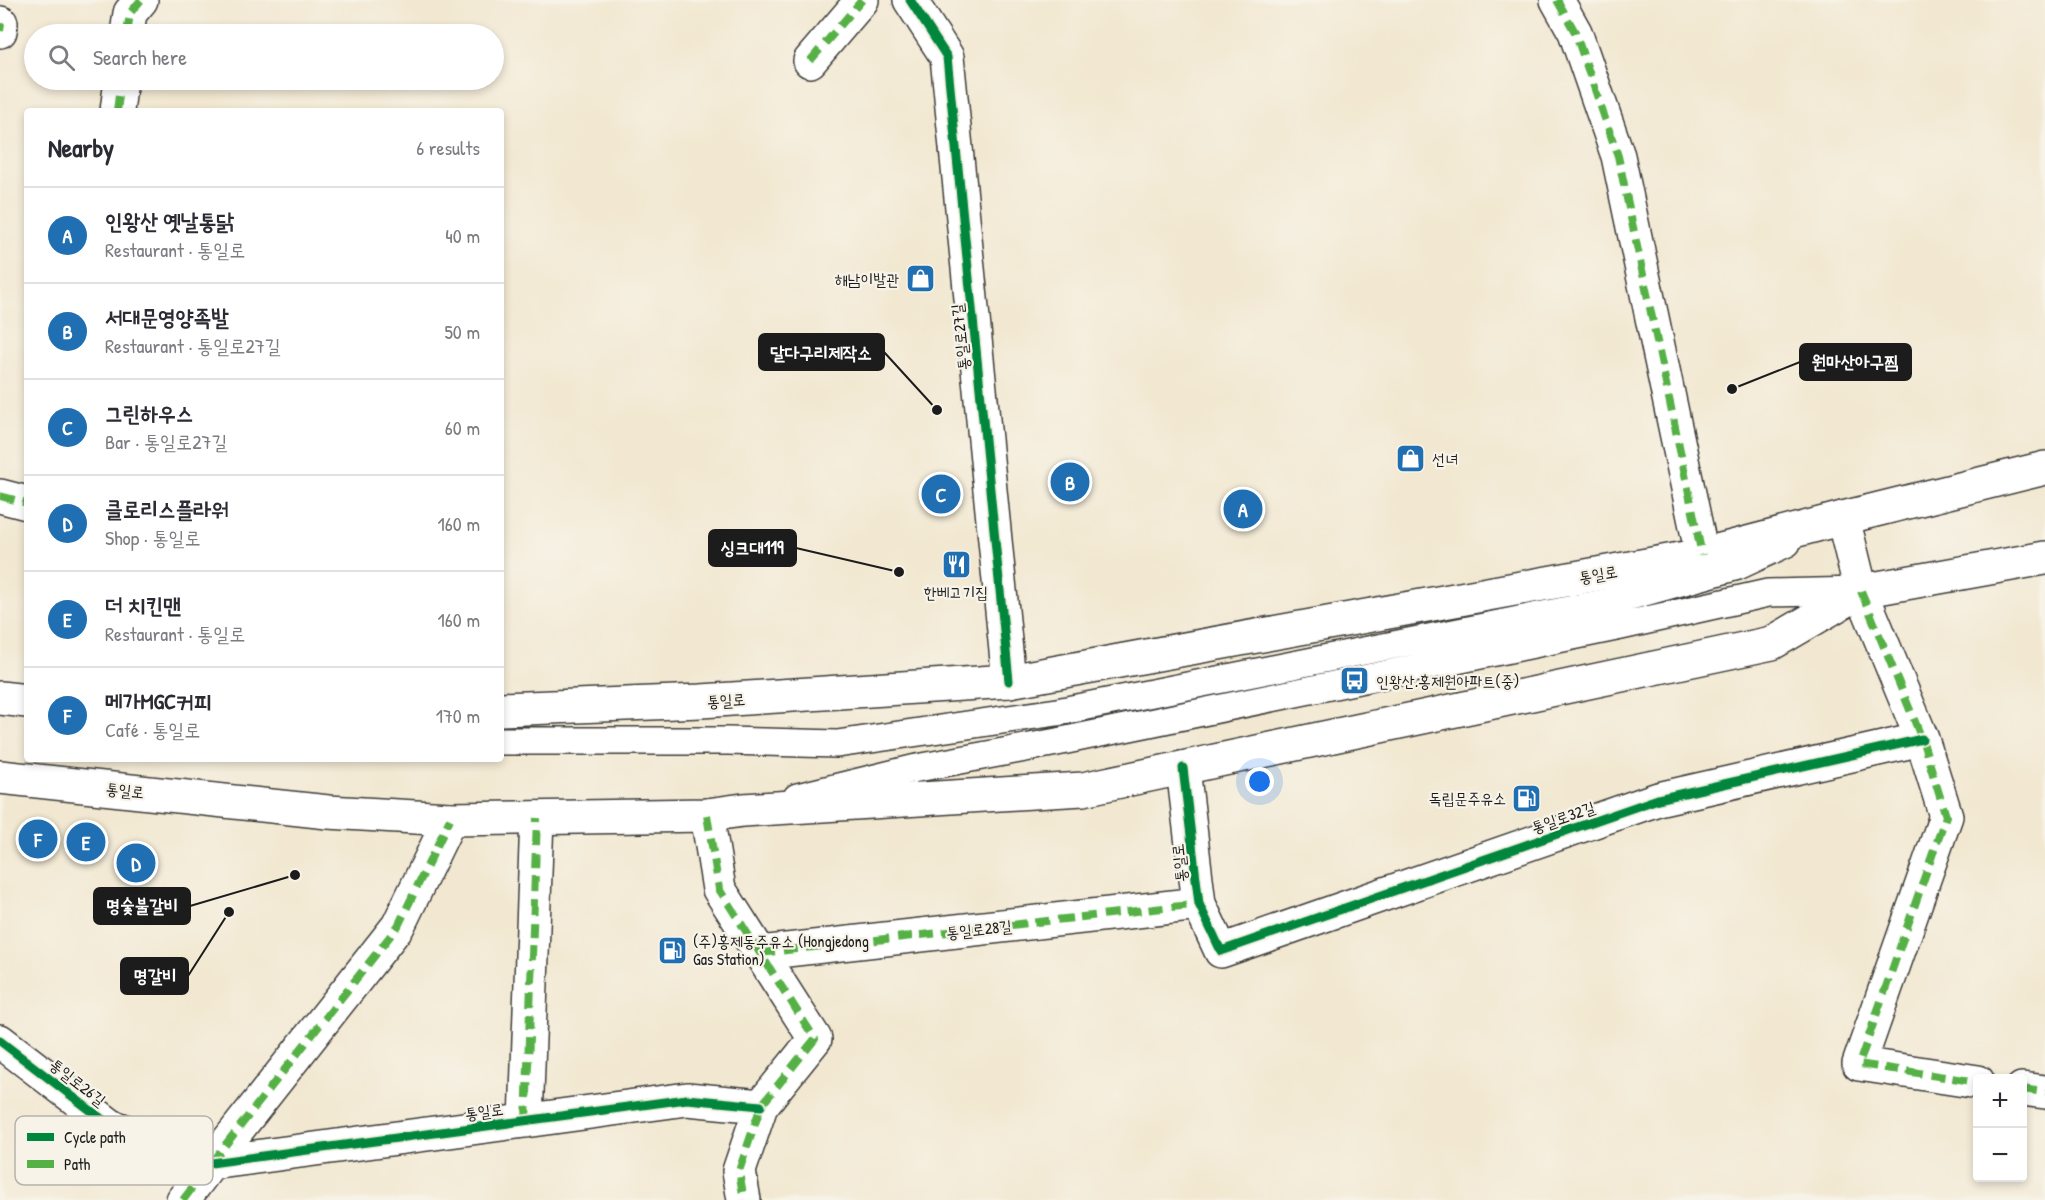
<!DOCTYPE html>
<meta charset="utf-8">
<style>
body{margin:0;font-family:"Patrick Hand","Poor Story",sans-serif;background:#f7f7f7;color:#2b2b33}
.controls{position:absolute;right:18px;bottom:18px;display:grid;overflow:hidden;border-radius:6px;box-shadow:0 3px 9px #0003}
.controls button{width:54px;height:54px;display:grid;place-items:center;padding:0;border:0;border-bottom:2px solid #e1e1e2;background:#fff;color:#2b2b33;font:30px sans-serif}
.you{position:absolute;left:1260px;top:782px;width:21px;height:21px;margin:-15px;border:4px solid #fff;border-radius:50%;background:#1a73e8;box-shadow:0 0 0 9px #1a73e833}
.badge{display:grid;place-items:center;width:39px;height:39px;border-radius:50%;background:#1f6fb2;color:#fff;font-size:20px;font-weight:700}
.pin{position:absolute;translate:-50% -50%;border:3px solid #fff;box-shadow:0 2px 6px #0006}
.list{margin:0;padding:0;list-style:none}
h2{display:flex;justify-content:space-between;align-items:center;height:78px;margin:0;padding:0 24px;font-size:26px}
h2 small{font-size:20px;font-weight:400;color:#7c7c81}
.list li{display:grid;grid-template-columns:39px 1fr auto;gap:18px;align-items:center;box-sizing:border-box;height:96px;padding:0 24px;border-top:2px solid #e1e1e2}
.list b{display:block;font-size:22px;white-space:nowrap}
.list p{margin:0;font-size:20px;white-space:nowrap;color:#7c7c81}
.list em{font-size:20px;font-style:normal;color:#7c7c81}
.icon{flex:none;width:33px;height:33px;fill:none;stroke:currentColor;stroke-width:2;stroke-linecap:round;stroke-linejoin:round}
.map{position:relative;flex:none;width:2045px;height:1200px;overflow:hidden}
.search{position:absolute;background:#fff;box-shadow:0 3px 9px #0003;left:24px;top:24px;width:480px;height:66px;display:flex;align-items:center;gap:15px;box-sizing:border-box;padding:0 21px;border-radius:33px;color:#7c7c81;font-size:22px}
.panel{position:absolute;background:#fff;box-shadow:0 3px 9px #0003;left:24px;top:108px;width:480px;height:654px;border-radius:6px}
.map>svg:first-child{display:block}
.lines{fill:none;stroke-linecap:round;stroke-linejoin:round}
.lane-casing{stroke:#3c3b37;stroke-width:30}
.street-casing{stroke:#3c3b37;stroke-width:36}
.secondary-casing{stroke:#3c3b37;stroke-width:36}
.primary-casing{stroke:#3c3b37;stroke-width:36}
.lane{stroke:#fff;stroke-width:27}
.street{stroke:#fff;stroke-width:33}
.secondary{stroke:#fff;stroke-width:33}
.primary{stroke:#fff;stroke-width:33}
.quiet{stroke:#55b145;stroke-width:8;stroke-dasharray:15 8;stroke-linecap:butt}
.cycleway-casing{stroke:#f7f3e8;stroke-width:13}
.cycleway{stroke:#00873e;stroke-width:9}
.labels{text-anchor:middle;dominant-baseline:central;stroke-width:4.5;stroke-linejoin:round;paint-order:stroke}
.poi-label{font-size:16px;fill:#1c1c1c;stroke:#f7f3e8;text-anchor:start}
.street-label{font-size:16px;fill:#1c1c1c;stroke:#f7f3e8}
.key{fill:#f7f3e8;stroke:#b5b2ab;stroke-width:1.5}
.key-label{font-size:16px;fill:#1c1c1c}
.leader{fill:none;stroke:#1c1c1c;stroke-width:2}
.callout-dot{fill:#1c1c1c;stroke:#f7f3e8;stroke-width:2}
.callout{fill:#1c1c1c;stroke:#1c1c1c;stroke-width:2}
.callout-label{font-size:18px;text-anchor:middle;font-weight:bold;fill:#fff}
</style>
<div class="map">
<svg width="2045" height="1200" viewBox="0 0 2045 1200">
<rect width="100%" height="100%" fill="#f7f3e8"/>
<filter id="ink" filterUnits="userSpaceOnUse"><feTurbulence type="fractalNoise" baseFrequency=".0167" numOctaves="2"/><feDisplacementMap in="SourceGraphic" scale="12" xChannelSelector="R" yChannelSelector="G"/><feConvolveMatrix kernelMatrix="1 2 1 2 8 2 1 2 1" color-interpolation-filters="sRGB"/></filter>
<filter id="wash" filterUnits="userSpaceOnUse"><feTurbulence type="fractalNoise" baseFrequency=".008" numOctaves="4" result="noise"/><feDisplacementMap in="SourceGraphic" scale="24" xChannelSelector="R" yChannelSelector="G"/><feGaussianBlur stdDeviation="1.35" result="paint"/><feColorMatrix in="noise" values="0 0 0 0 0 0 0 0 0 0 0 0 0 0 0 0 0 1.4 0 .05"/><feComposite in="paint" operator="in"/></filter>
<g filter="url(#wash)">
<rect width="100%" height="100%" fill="#f2e8d1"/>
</g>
<g filter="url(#ink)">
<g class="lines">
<defs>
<path id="lane" d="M501 741H728L837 744 1057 712 1609 602 1738 566 1787 543
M797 797 912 769 1057 742 1621 626 1768 593 1861 591"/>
<path id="street" d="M910 0 947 57 1009 681
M1557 0 1575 32 1618 156 1702 555
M0 31 1 23
M127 34 130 13 141 0
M810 61 862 0
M117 111 121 80
M0 496 27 503
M1861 591 1922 739 1946 816 1859 1064 1978 1082
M1183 768 1199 904 1221 951 1658 799 1922 739
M707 815 719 889 815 1039 761 1106 739 1171 744 1200
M760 953 1199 904
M0 1041 111 1126 211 1163 687 1099 761 1106
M2022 1089 2045 1092
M526 1121 537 818
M183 1200 211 1163 398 926 450 819"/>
<path id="secondary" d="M1843 518 1861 591"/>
<path id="primary" d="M0 698 27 701
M501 709 701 701 1009 681 1702 555 1843 518 2045 468
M0 777 328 812 450 819 707 815 743 810 1083 789 1772 643 1861 591 2045 558"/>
</defs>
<!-- lane casing -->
<use href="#lane" class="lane-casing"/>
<!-- street casing -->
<use href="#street" class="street-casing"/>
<!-- secondary casing -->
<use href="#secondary" class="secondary-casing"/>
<!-- primary casing -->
<use href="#primary" class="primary-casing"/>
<!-- lane -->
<use href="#lane" class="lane"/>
<!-- street -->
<use href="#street" class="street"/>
<!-- secondary -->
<use href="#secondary" class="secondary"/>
<!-- primary -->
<use href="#primary" class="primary"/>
<!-- quiet -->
<path class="quiet" d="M1557 0 1575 32 1618 156 1702 555
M0 31 1 23
M127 34 130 13 141 0
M810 61 862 0
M117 111 121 80
M0 496 27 503
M1861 591 1922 739 1946 816 1859 1064 1978 1082
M707 815 719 889 815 1039 761 1106 739 1171 744 1200
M760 953 1199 904
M2022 1089 2045 1092
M526 1121 537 818
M183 1200 211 1163 398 926 450 819"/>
<defs>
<path id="cycleway" d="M910 0 947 57 1009 681
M1183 768 1199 904 1221 951 1658 799 1922 739
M0 1041 111 1126 211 1163 687 1099 761 1106"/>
</defs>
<!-- cycleway casing -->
<use href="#cycleway" class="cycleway-casing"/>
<!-- cycleway -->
<use href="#cycleway" class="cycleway"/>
</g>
</g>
<!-- icons -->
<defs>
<symbol id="shop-square" viewBox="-11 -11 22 22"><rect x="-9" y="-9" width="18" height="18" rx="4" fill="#1f6fb2" stroke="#f7f3e8"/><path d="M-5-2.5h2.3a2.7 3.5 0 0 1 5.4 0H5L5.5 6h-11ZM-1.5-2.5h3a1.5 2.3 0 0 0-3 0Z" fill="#fff"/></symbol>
<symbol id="restaurant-square" viewBox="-11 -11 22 22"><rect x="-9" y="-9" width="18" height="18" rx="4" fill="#1f6fb2" stroke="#f7f3e8"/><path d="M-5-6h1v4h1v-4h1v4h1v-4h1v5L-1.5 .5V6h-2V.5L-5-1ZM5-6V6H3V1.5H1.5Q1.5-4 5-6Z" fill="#fff"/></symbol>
<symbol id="bus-square" viewBox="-11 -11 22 22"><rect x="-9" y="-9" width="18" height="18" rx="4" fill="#1f6fb2" stroke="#f7f3e8"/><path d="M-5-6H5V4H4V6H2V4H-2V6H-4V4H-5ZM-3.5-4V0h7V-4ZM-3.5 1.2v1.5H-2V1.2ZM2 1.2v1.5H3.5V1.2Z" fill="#fff"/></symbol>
<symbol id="fuel-square" viewBox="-11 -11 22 22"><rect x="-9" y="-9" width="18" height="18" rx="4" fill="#1f6fb2" stroke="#f7f3e8"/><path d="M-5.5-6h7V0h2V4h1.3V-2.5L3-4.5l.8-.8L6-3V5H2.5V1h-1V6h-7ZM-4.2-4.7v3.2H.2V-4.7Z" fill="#fff"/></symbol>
</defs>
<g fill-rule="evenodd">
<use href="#shop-square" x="904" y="262" width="33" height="33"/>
<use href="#shop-square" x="1394" y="442" width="33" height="33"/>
<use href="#restaurant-square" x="940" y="548" width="33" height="33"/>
<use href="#bus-square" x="1338" y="664" width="33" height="33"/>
<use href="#fuel-square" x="1510" y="782" width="33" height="33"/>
<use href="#fuel-square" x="656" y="934" width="33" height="33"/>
</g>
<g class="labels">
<!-- poi labels -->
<g class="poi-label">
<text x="899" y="279" text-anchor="end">해남이발관</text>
<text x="1432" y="459">선녀</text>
<text x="956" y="592" text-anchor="middle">한베고기집</text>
<text x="1376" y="681">인왕산.홍제원아파트(중)</text>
<text x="1506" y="798" text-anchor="end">독립문주유소</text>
<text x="693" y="941">(주)홍제동주유소 (Hongjedong<tspan x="693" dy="18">Gas Station)</tspan></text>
</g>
<!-- street labels -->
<g class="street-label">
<text transform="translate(960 337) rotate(-96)">통일로27길</text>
<text transform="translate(1598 574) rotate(-10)">통일로</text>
<text transform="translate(726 700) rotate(-4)">통일로</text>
<text transform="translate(125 790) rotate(6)">통일로</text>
<text transform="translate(1563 817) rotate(-19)">통일로32길</text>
<text transform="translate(1179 863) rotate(-96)">통일로</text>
<text transform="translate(979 929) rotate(-6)">통일로28길</text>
<text transform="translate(78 1082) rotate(38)">통일로26길</text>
<text transform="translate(484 1111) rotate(-8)">통일로</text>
</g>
</g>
<!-- legend -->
<rect x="15" y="1116" width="198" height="69" rx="9" class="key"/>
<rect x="27" y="1133" width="27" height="8" fill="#00873e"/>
<rect x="27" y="1160" width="27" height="8" fill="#55b145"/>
<g class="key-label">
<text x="64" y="1143">Cycle path</text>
<text x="64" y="1170">Path</text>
</g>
<!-- callouts -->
<path class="leader" d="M937 410L884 352M1732 389L1800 362M899 572L796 548M295 875L190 906M229 912L188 976"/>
<g class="callout-dot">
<circle cx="937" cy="410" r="6"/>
<circle cx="1732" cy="389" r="6"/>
<circle cx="899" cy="572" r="6"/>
<circle cx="295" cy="875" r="6"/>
<circle cx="229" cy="912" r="6"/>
</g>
<g class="callout">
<rect x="759" y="334" width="125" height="36" rx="6"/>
<rect x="1800" y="344" width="111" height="36" rx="6"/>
<rect x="709" y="530" width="87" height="36" rx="6"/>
<rect x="94" y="888" width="96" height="36" rx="6"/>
<rect x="121" y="958" width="67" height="36" rx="6"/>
</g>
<g class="callout-label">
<text x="821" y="359">달다구리제작소</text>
<text x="1855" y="368">원마산아구찜</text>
<text x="752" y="554">싱크대119</text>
<text x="142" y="912">명숯불갈비</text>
<text x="155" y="982">명갈비</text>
</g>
</svg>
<div class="controls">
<button>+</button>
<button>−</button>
</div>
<div class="you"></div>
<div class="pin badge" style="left:1243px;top:509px">A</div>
<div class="pin badge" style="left:1070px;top:482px">B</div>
<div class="pin badge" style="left:941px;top:494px">C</div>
<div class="pin badge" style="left:136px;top:863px">D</div>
<div class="pin badge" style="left:86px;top:842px">E</div>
<div class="pin badge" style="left:38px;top:839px">F</div>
<div class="search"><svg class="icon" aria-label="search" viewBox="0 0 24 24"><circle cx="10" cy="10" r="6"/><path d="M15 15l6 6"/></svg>Search here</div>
<section class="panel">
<h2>Nearby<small>6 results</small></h2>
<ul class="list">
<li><span class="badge">A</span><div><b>인왕산 옛날통닭</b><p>Restaurant · 통일로</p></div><em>40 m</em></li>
<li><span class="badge">B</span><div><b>서대문영양족발</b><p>Restaurant · 통일로27길</p></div><em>50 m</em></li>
<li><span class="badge">C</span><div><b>그린하우스</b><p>Bar · 통일로27길</p></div><em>60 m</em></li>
<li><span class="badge">D</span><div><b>클로리스플라워</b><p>Shop · 통일로</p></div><em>160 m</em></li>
<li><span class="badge">E</span><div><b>더 치킨맨</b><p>Restaurant · 통일로</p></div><em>160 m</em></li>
<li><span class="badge">F</span><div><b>메가MGC커피</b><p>Café · 통일로</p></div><em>170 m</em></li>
</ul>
</section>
</div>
